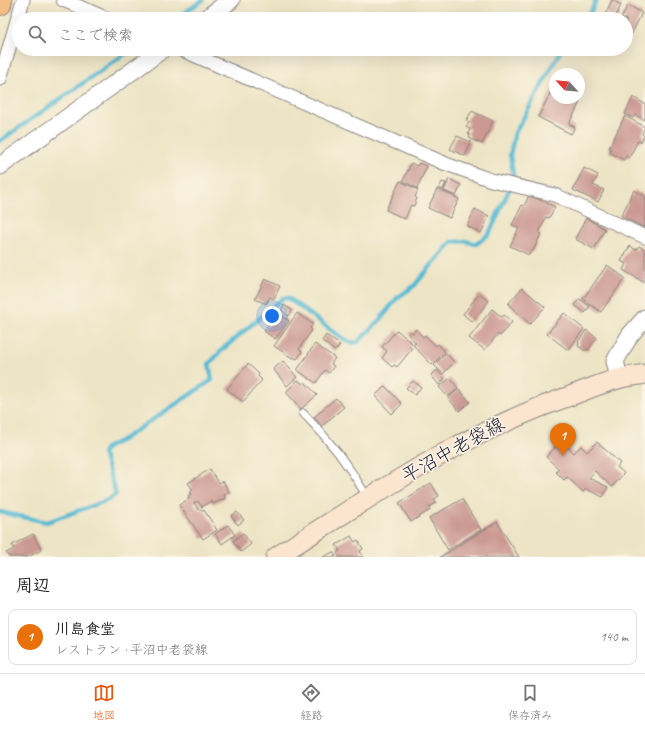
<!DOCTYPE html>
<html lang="ja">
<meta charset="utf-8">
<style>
body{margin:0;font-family:Caveat,"Klee One",sans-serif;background:#f6f6f6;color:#202124}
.compass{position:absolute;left:549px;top:68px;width:36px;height:36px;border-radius:50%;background:#fff;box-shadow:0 4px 16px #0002;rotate:296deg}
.you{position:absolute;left:272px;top:316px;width:14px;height:14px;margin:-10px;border:3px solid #fff;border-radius:50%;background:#1a73e8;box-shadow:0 0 0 6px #1a73e833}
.badge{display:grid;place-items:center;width:26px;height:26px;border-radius:50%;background:#ea580c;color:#fff;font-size:13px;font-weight:700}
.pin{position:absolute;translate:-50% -33px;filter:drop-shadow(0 1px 2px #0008)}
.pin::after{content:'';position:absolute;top:21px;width:14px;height:12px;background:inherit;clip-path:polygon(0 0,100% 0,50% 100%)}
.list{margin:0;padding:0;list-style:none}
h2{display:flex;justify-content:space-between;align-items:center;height:52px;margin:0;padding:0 16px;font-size:17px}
h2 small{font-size:13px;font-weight:400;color:#757577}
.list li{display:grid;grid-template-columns:26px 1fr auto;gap:12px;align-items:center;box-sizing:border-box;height:56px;margin:0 8px 8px;padding:0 8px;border:1px solid #e0e0e0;border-radius:8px}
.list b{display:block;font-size:15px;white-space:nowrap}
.list p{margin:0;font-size:13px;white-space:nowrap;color:#757577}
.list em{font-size:13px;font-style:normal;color:#757577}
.icon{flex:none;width:22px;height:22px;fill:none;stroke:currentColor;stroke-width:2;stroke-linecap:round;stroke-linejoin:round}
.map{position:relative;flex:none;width:645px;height:557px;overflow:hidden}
.search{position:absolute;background:#fff;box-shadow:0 4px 16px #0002;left:12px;right:12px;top:12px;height:44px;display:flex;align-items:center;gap:10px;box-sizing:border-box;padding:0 14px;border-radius:22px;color:#757577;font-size:15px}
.sheet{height:116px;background:#fff}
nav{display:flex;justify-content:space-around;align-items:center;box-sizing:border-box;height:56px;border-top:1px solid #e0e0e0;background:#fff;font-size:11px;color:#757577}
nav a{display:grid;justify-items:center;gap:2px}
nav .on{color:#ea580c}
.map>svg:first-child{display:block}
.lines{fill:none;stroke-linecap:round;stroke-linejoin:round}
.stream{stroke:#54bad3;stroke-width:4.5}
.building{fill:#cb9992}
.service-casing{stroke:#888380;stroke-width:9}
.minor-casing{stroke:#888380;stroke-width:15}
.tertiary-casing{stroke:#888380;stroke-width:19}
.secondary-casing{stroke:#888380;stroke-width:21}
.motorway-casing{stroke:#888380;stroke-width:24}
.service{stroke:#fff;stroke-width:7}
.minor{stroke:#fff;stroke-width:13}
.tertiary{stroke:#fff;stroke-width:17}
.secondary{stroke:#fbe5cf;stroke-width:19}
.motorway{stroke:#f5be86;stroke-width:22}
.labels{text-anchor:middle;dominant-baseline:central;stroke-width:3.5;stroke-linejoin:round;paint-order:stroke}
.street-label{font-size:19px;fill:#22223b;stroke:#fcf5e5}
</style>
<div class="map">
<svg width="645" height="557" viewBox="0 0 645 557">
<rect width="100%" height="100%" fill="#fcf5e5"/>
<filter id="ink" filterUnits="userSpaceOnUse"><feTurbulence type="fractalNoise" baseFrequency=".025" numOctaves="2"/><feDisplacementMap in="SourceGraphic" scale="8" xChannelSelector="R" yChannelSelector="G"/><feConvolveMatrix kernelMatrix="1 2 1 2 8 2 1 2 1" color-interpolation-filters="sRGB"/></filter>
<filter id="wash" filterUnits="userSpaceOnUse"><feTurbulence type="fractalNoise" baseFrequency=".012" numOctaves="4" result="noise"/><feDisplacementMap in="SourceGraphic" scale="16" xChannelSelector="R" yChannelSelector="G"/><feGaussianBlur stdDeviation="0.9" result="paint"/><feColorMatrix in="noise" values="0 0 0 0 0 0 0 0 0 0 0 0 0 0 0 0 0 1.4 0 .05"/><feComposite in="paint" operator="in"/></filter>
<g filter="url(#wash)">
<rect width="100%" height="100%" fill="#ede4c5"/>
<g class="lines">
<!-- stream -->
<path class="stream" d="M175 19 203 0
M585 19 591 11 596 0
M0 141 132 49
M0 512 47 522 108 500 116 494 103 453 106 448 122 440 212 380 209 364 224 348 283 298H288L342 338 352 343 358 342 380 320 397 298 414 286 424 274 452 242 465 241 476 244 489 234 514 179 510 155 515 133 562 49"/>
</g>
<g id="blocks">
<!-- building -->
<path class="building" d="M612 0 621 5 615 18 606 13Z
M628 5 642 13 629 39 626 37V19H621Z
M553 88 555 89V98H572L580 102 569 124 575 127 571 134 538 117Z
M633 97 645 104V120L635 115 633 118 625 114Z
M472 111 493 121 482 144 469 138 470 135 468 134 470 129 466 127 469 123 466 121Z
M625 116 645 127 642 134 644 136 641 142 638 141 629 158 626 156 624 160 609 152 611 149 609 148Z
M457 136 471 142 465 156 450 149Z
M411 163 417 166 419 163 427 166 417 188 403 181Z
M584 168 598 175 593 185 604 190 598 202 573 190Z
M449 179 461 185 456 196 444 191Z
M400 181 418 190 415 197 417 198 414 206 411 205 405 219 386 210Z
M442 182 446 183 443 190 439 188Z
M437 189 459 199 450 218 428 208Z
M634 190 645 196V228L621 216Z
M529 195 555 207 549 218 546 217 539 233 541 234 533 251H531L529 255 510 246 519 228 512 225 522 205 524 206Z
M475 209 489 216 481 233 467 226Z
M586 218 605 229 594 249 575 239Z
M630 246 636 250 639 246 645 250V283L623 270 626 264 621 261Z
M607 265 625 278 601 312 583 299Z
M265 279 280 286 274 299 270 297 266 304 255 299Z
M522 288 545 307 530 324 508 304Z
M479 294 489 301 472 322 463 314Z
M579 299 590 306 585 313 575 305Z
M284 305 292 310 289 316 281 310Z
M492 309 502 317 504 315 512 322 500 336 498 334 485 350 469 338Z
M278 313 289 321 275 339 264 331Z
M297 313 313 324 310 328 312 330 299 349 302 352 297 359 293 357 292 358 274 346Z
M564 313 584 329 568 350 547 334Z
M416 329 423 337 425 335 436 346 438 344 445 352 432 365 413 345 416 343 408 334 411 331 413 333Z
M397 330 412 343 409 346 412 349 397 367 394 365 392 367 382 358 387 351 382 347Z
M586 330 597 338 588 350 587 349 585 351 578 346 579 343 578 342Z
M326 335 340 345 335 351 322 341Z
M315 344 335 358 331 364 334 366 329 373 325 370 316 383 297 370Z
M446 353 454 362 443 374 434 365Z
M283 361 297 377 287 386 273 369Z
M248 364 259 374 258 376 262 380 243 402 227 389Z
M437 370 445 379 439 385 431 375Z
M450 378 458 388 448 397 439 387Z
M298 380 303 384 305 382 317 395 301 409 286 392Z
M413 381 421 387 415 395 406 388Z
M385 386 402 404 392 414 375 396Z
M459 389 470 402 459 411 448 398Z
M336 398 344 407 322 426 314 417Z
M561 441 574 453 581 446 587 452 597 442 620 463 617 467 624 473 612 487 595 471 589 478 608 487 603 497 586 489 583 492 567 477 564 480 556 472 559 469 546 457Z
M210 469 219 483 223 481 229 492 224 495 225 498 213 504 211 501 202 507 198 501 194 503 199 510 201 509 203 511 204 510 217 530 203 539 179 505 190 498 188 496 191 494 189 493 193 490 188 483Z
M431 483 439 496 434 499 436 503 429 507 430 510 411 522 399 503Z
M462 499 481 530 448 550 429 518Z
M237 512 244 520 238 525 231 516Z
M497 522 519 557H440Z
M228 525 235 535 222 544 215 534Z
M243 533 251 544 241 552 233 541Z
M33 534 41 550 28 557H9L6 553 14 549 12 545Z
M351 536 355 542 358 540 363 549 360 551 363 557H339L337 553 340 551 336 545Z
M333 552 336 557H323Z"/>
</g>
</g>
<g filter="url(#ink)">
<use href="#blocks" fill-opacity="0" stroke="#888380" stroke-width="1"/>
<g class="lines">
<defs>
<path id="service" d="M303 413C328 438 350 467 368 498"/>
<path id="minor" d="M63 0 108 19
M180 49 446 164 491 180 555 195 645 237
M0 79 23 0"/>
<path id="tertiary" d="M205 19 231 0
M0 166 163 49
M619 378 615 361 630 335 645 318"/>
<path id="secondary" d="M276 557C370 497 463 433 570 396 586 390 602 383 618 379 627 376 636 376 645 374"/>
<path id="motorway" d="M0 4 1 0"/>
</defs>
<!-- service casing -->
<use href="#service" class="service-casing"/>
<!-- minor casing -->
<use href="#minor" class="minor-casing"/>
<!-- tertiary casing -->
<use href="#tertiary" class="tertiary-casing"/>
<!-- secondary casing -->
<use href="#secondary" class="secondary-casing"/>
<!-- motorway casing -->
<use href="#motorway" class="motorway-casing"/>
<!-- service -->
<use href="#service" class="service"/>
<!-- minor -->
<use href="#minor" class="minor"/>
<!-- tertiary -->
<use href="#tertiary" class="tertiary"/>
<!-- secondary -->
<use href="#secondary" class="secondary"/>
<!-- motorway -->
<use href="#motorway" class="motorway"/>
</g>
</g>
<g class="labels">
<!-- street labels -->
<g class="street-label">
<text transform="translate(453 450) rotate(-29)">平沼中老袋線</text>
</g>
</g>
</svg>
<svg class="compass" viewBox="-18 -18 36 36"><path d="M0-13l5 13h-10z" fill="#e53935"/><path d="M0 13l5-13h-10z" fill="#757577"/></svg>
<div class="you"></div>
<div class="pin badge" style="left:563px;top:456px;background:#e8710a">1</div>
<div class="search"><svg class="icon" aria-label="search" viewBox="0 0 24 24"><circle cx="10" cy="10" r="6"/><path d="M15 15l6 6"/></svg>ここで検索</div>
</div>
<section class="sheet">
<h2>周辺<small></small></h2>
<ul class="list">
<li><span class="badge" style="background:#e8710a">1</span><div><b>川島食堂</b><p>レストラン · 平沼中老袋線</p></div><em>140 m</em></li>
</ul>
</section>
<nav>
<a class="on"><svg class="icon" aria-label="map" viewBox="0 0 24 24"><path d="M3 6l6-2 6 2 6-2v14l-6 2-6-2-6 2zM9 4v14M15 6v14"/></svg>地図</a>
<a><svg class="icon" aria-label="directions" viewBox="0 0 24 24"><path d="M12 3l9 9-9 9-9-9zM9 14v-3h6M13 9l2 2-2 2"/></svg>経路</a>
<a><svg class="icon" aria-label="saved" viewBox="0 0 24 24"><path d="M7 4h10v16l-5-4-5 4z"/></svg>保存済み</a>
</nav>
